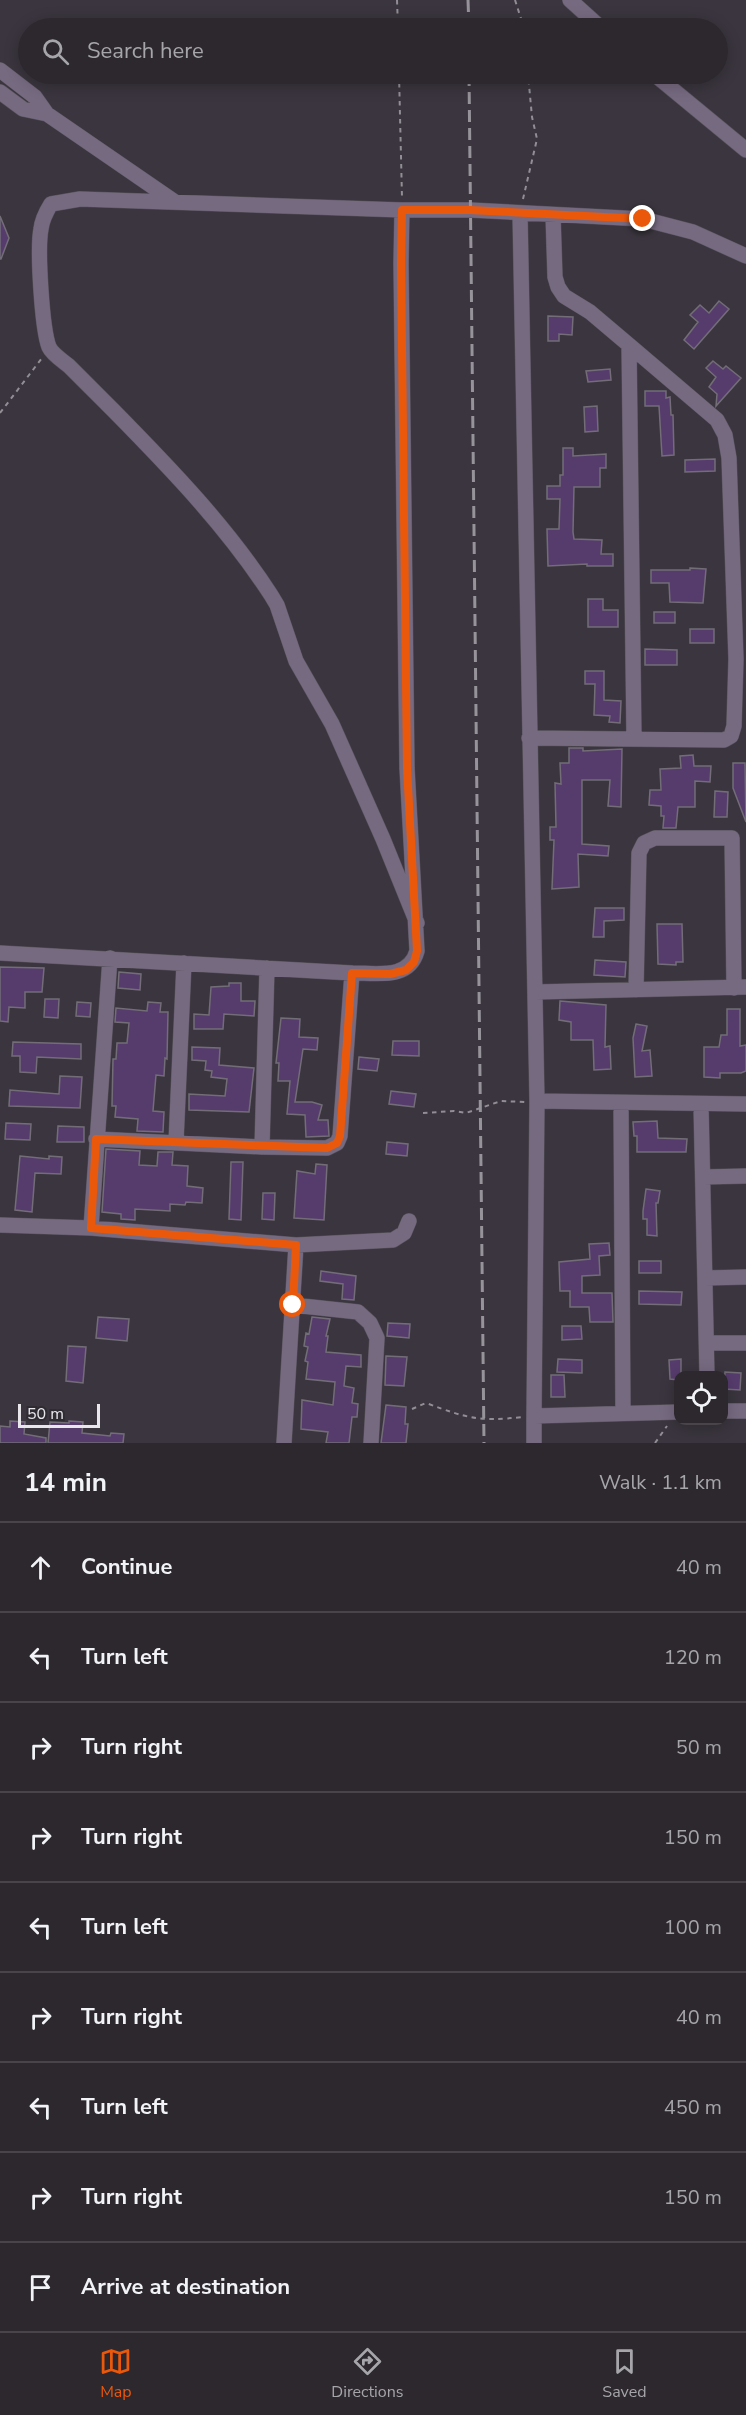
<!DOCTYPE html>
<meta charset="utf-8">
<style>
body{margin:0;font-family:"Nunito Sans",sans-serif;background:#343036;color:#f1f3f6}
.controls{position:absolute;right:18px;bottom:18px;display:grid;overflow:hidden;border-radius:12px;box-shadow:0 3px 15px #0003}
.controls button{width:54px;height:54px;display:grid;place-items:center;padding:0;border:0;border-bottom:2px solid #48444a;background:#2c282e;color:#f1f3f6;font:30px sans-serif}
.scale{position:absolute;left:18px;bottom:15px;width:82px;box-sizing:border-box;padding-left:6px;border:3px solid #e9e6ec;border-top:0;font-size:16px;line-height:21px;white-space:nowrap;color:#e9e6ec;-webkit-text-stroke:4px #2f2b33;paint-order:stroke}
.stop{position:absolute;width:18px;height:18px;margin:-14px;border:4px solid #ea580c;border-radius:50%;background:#fff}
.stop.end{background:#ea580c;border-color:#fff;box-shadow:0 2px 6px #0008}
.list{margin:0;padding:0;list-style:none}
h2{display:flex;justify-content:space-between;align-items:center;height:78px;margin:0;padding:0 24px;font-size:26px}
h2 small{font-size:20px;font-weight:400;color:#a6a6aa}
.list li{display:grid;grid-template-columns:39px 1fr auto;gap:18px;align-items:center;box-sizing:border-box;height:90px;padding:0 24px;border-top:2px solid #48444a}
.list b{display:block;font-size:22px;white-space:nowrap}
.list em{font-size:20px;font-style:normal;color:#a6a6aa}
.icon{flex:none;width:33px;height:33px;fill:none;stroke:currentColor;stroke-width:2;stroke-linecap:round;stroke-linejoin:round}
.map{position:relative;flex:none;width:746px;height:1443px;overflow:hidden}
.search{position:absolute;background:#2c282e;box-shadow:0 3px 15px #0003;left:18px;right:18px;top:18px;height:66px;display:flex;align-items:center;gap:15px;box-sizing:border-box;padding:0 21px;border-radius:33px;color:#a6a6aa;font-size:22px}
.sheet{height:888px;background:#2c282e}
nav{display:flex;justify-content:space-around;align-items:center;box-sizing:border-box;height:84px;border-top:2px solid #48444a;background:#2c282e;font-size:16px;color:#a6a6aa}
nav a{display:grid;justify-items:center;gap:3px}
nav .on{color:#ea580c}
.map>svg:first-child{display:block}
.building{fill:#563c6d;stroke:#726d77;stroke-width:1.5}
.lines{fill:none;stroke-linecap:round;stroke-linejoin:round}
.minor-casing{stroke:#56515a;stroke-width:16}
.path{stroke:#928e96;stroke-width:2;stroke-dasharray:4.5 4.5;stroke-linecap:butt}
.minor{stroke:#766a81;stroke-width:15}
.rail{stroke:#97939b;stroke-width:3;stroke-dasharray:12 6;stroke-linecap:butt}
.route{stroke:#ea580c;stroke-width:8}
</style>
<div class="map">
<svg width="746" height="1443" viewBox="0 0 746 1443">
<rect width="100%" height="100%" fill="#3a353e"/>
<!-- building -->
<path class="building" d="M0 216 9 238 1 259H0Z
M719 301 729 309 694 349 684 340 698 322 690 315 700 305 709 313Z
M548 316 573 317 572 335 559 334V341H548Z
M713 361 723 369 726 366 741 378 716 406 717 394 709 387 716 377 706 368Z
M610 369 611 380 588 382 586 371Z
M645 391H666V398L670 397 671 415H673L674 455 662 456 659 406H645Z
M597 406 598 431 585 432 584 407Z
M563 448H573V456L606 454V468H600V487H574L573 532 574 539 602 540 601 554H613V566H587V564L548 566 547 529H559L560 499H547V486H560V475H563Z
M715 459V471L685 472V460Z
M690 568 706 569 703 603 670 602 669 583H651V570H690Z
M588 599H603V610H618V627H588Z
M654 612H675V623H654Z
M690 629H714V643H690Z
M645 649 677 650V665H645Z
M585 671H604V700L621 701 620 723 609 722 610 716 594 715 595 684H585Z
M569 748H583V751L622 749 621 807 608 806 610 780H582V844L609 846 608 856 578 854 579 887 552 889 554 840H550V827H556L555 783 561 784 560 763H569Z
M693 755 694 766H711L710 782 695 781V807H678L676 828H663L664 816H661V806L649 805 650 790H661L660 769 681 768 680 756Z
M733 763H745L746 822 733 788Z
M715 791 728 792 727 817H714Z
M595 908H624V920L604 921V937H593Z
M657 924H682L683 962H676V965L658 964Z
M595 960 626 962 625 977 594 975Z
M0 967 44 968 42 992H25V1008L9 1007 8 1022 0 1021Z
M119 972 141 974 140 990 118 988Z
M229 983H241V1001H255L254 1016 224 1014 223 1029H194V1014L209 1015 211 987 229 986Z
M45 999H59L58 1018 44 1017Z
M560 1001 606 1005 605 1047 610 1046 611 1069 594 1070 593 1040H571V1022L559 1020Z
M77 1002 91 1003 90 1017 76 1016Z
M148 1002 161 1003 160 1012H168L167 1059 165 1058 164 1076 156 1075 153 1111 164 1112 163 1132 137 1131 138 1119 115 1117 116 1106H112L113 1059H116L117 1043H127L129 1023 115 1022 116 1008 147 1011Z
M727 1009H740V1046L746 1045V1071L741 1073H720V1078L704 1077V1047H719L721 1035H727Z
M281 1018 300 1019 299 1037 318 1038 317 1050 303 1049 295 1102H312L322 1105 318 1120H328L329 1136 306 1137 305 1115 287 1114 290 1081H278L279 1063H276Z
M636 1024 647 1026 642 1051 650 1050 652 1076 635 1077 633 1038Z
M393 1041H419V1056L392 1055Z
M13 1042 81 1044V1059L37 1057 36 1073 20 1072V1056H12Z
M192 1047 220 1048 219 1065 254 1068 249 1112 189 1110V1094L225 1096 227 1079 211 1077 212 1071 205 1070 206 1061 192 1060Z
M359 1057 379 1059 377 1071 358 1069Z
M60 1076 82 1077 80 1108 9 1106 10 1090 59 1094Z
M391 1091 416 1094 414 1107 389 1104Z
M657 1121 658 1138 687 1139 686 1152H637V1136H634L633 1122Z
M6 1123 31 1124 30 1140 5 1139Z
M58 1126 84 1127V1142H57Z
M387 1142 408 1144 407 1156 386 1154Z
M106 1149 140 1151 139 1165 157 1166 158 1152H173L172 1165 188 1166 187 1186 203 1188 202 1203 186 1202 185 1205 170 1204V1211L135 1209V1220L121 1219V1214L102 1212Z
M20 1156 49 1159V1156L62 1157 61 1174 35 1173 32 1212 15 1210Z
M231 1162H243L241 1220 229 1219Z
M316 1164 327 1165 324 1220 294 1218 297 1171 315 1174Z
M646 1189 660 1191 658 1203H656L657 1236 647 1235V1219H643V1211Z
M263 1193H275L274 1220 262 1219Z
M609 1243 610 1255 599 1256 600 1275 582 1276V1293H612L613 1322H590L589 1307H570V1291H560L559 1262 590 1259 589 1244Z
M639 1261H661V1273H639Z
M321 1271 356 1276 354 1300 342 1299 343 1284 320 1281Z
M639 1291 682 1292 681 1305 639 1304Z
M98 1317 129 1319 127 1341 96 1338Z
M312 1317 330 1319 326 1336H328L326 1352 361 1355V1367L346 1366 344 1386 354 1388 352 1403 358 1404 357 1417H352L349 1443H326L328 1432 301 1429 302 1400 333 1405 335 1382 306 1379 308 1362 305 1361 308 1347 304 1346 306 1333 309 1334Z
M388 1323 410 1324 409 1338 387 1336Z
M562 1326H581L582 1339 562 1340Z
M68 1346 86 1347 83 1383 66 1381Z
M386 1356 407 1357 404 1386 385 1385Z
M558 1359 582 1360V1373L557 1372Z
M681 1359V1376H678V1380L670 1379 669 1360Z
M725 1372 741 1373 740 1390 724 1389Z
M551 1375H564L565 1397H551Z
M386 1405 406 1407 405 1424H408L406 1443H381Z
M10 1421 25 1422 24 1434 46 1438V1443H0V1426L10 1427Z
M69 1421 83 1422 82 1433 110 1436 111 1433 124 1434 123 1443H48L50 1422 69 1423Z"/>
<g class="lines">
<defs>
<path id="minor" d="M570 0 601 28
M0 70 35 97 47 114 175 202
M654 74 746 150
M0 92 23 109 47 114
M520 213 537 1101 534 1416
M553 215 555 277 558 287 564 296 590 312 629 345 634 738
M529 738 724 740 731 736 734 726 736 659 729 458 725 435 717 420 629 345
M417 923 383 839 332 724 296 661 277 605 271 595C227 527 171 469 114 411 99 396 84 381 69 366 63 361 52 354 49 347 42 329 37 249 41 229 42 220 46 212 51 204L80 199 402 210H470L643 219 693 232 746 256
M0 953 352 973 340 1136 337 1143 327 1148 262 1147
M352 973C377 973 409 980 417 951L407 768 401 263 402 210
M636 990 639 853 644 843 655 838H732L734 988
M535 992 746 987
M537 1101 746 1104
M621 1103 623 1413
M701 1105 707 1376
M96 1139 262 1147 267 968
M176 1142 184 963
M703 1177 746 1176
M0 1225 91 1228 296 1245 284 1443
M91 1228 110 958
M296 1245 393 1240 404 1233 409 1221
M705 1278 746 1277
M293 1305 358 1312 370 1323 377 1338 371 1443
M707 1343H746
M724 1411H746
M534 1443V1416L678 1412"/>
</defs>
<!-- minor casing -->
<use href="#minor" class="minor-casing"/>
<!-- path -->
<path class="path" d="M397 0 398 28
M515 0 524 28
M399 74 402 198
M523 199 537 139 532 117 528 74
M0 413 42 358
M423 1113 454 1111 466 1113 501 1101 525 1102
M412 1409 426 1403C467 1418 478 1422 522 1417
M655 1443 667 1426"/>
<!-- minor -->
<use href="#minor" class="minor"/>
<!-- rail -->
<path class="rail" d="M468 0 469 28
M469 74 484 1443"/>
</g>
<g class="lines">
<!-- route -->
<path class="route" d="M293 1305 296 1245 91 1228 96 1139 327 1148 337 1143 340 1136 352 973 390 974 406 970 414 962 417 951 407 768 401 263 402 210H470L643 219"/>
</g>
</svg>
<div class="controls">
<button><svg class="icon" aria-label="locate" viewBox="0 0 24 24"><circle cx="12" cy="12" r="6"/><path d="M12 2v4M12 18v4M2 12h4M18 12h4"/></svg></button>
</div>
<div class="scale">50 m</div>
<div class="stop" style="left:293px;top:1305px"></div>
<div class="stop end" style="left:643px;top:219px"></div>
<div class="search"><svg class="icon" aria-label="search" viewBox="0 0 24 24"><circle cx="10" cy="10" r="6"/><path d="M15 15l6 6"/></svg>Search here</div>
</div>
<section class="sheet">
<h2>14 min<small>Walk · 1.1 km</small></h2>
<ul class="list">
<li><svg class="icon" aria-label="ahead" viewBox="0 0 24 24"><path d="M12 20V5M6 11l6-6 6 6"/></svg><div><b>Continue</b></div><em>40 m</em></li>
<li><svg class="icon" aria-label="left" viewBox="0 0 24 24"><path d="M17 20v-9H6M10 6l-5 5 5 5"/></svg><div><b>Turn left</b></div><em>120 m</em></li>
<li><svg class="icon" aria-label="right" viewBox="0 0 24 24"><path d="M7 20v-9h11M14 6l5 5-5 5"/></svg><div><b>Turn right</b></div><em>50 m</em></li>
<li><svg class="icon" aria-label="right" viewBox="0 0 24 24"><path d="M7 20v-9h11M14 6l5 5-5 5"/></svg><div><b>Turn right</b></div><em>150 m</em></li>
<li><svg class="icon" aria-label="left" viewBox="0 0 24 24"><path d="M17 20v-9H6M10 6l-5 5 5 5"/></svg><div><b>Turn left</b></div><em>100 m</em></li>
<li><svg class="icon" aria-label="right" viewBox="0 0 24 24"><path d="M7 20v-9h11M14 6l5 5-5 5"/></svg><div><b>Turn right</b></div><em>40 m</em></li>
<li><svg class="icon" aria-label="left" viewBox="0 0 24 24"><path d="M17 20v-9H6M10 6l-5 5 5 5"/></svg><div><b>Turn left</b></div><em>450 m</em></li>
<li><svg class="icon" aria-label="right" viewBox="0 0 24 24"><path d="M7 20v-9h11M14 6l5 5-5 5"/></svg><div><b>Turn right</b></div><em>150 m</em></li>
<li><svg class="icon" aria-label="arrive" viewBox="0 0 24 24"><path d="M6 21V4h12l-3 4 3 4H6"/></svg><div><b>Arrive at destination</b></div></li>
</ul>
</section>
<nav>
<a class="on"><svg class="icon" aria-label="map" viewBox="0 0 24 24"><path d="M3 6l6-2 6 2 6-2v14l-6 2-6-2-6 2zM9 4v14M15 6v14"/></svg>Map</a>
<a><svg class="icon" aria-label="directions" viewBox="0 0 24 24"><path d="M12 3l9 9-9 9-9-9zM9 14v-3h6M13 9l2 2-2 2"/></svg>Directions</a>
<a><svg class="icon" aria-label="saved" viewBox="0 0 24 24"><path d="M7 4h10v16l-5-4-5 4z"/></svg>Saved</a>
</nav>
